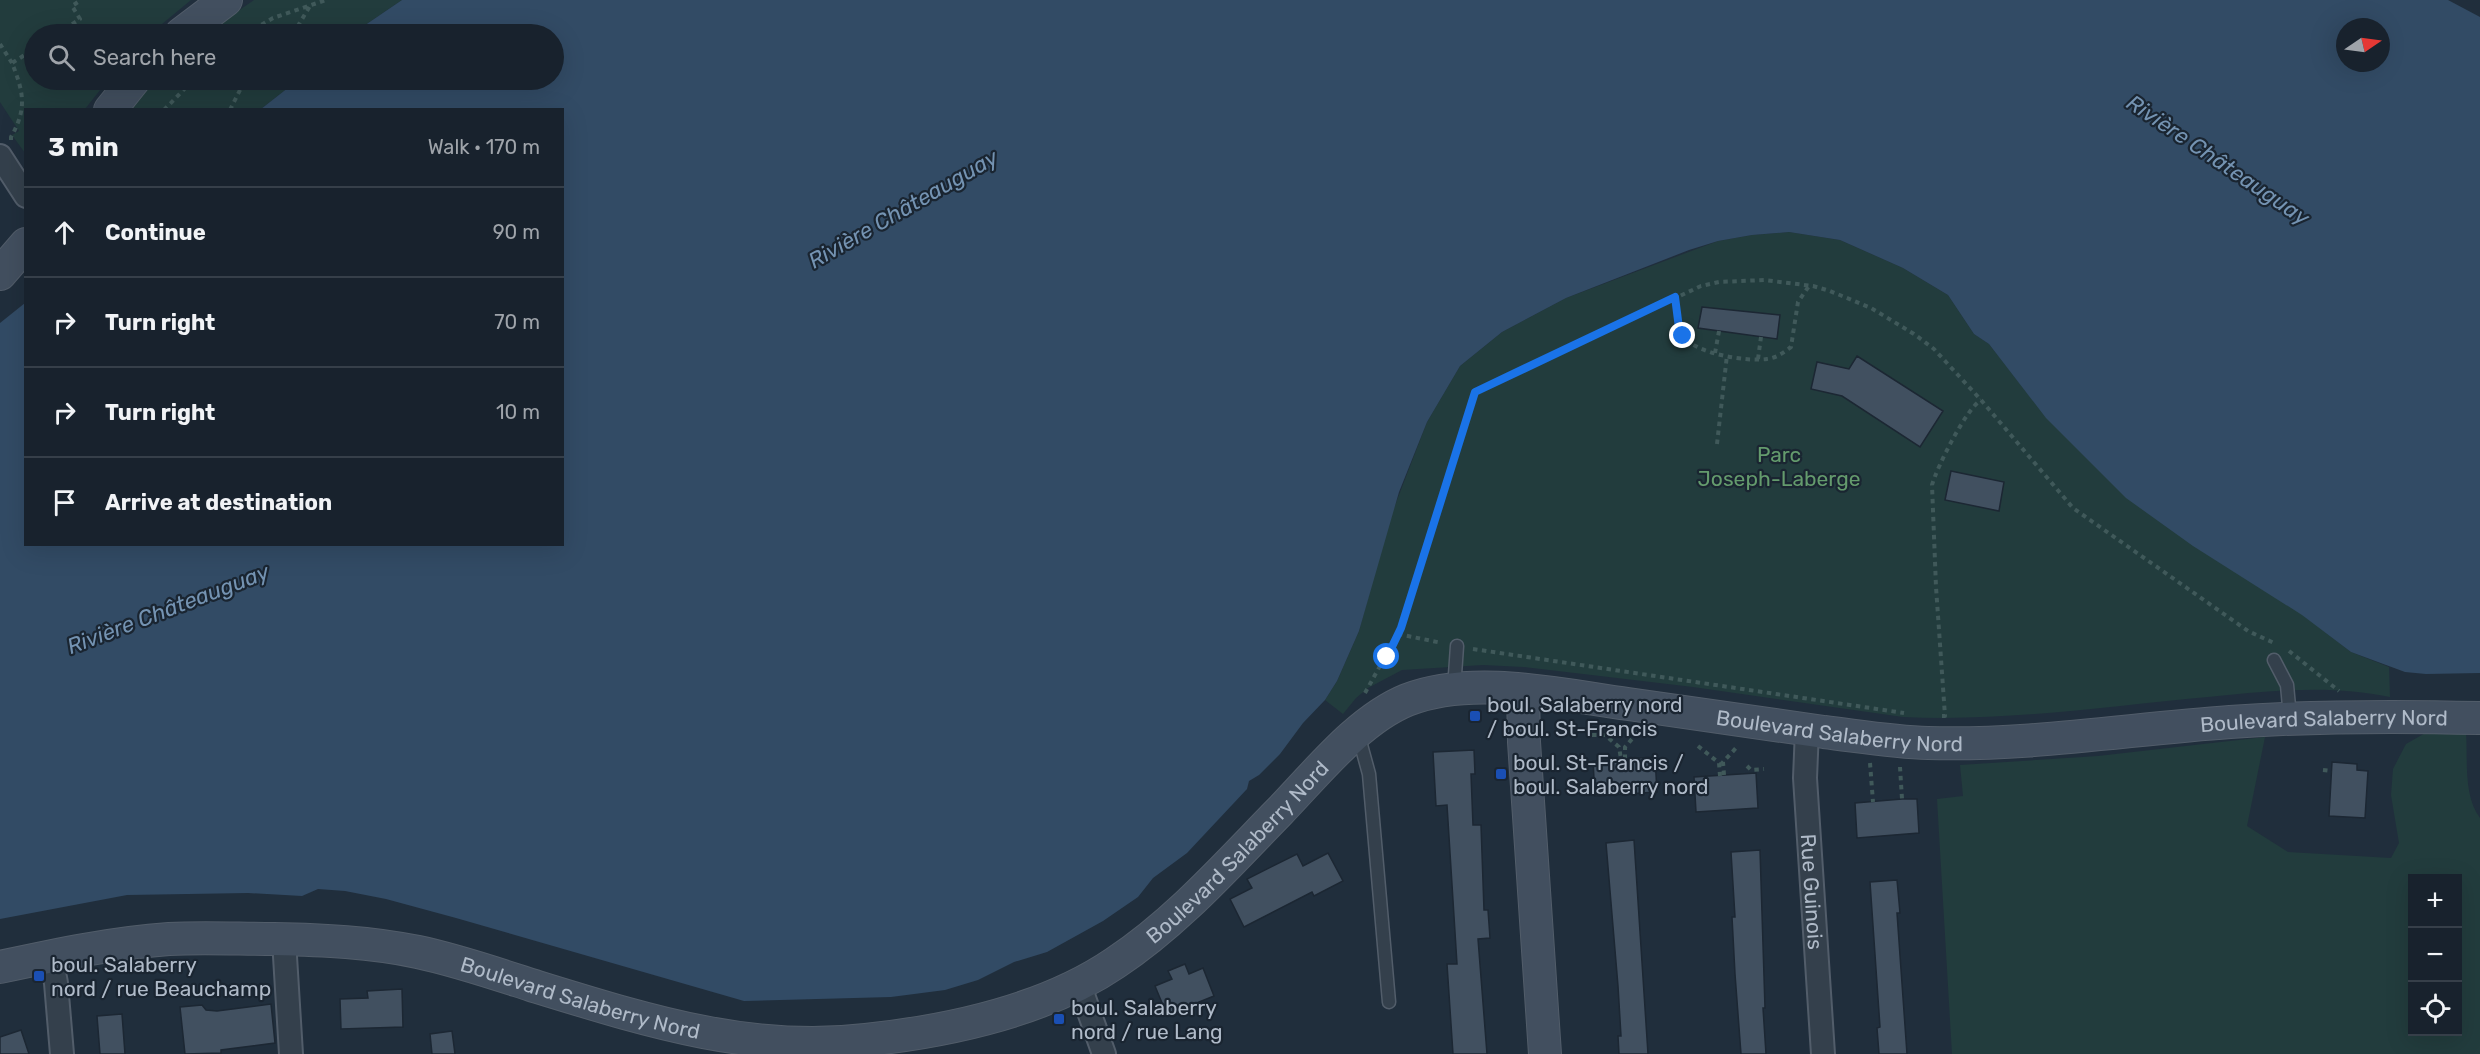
<!DOCTYPE html>
<meta charset="utf-8">
<style>
body{margin:0;font-family:Rubik,sans-serif;background:#212a35;color:#f1f3f6}
.controls{position:absolute;right:18px;bottom:18px;display:grid;overflow:hidden;border-radius:0px;box-shadow:0 6px 24px #0002}
.controls button{width:54px;height:54px;display:grid;place-items:center;padding:0;border:0;border-bottom:2px solid #363f49;background:#18222d;color:#f1f3f6;font:30px sans-serif}
.compass{position:absolute;left:2336px;top:18px;width:54px;height:54px;border-radius:50%;background:#18222d;box-shadow:0 6px 24px #0002;rotate:77deg}
.stop{position:absolute;width:18px;height:18px;margin:-14px;border:4px solid #1a73e8;border-radius:50%;background:#fff}
.stop.end{background:#1a73e8;border-color:#fff;box-shadow:0 2px 6px #0008}
.list{margin:0;padding:0;list-style:none}
h2{display:flex;justify-content:space-between;align-items:center;height:78px;margin:0;padding:0 24px;font-size:26px}
h2 small{font-size:20px;font-weight:400;color:#9fa4aa}
.list li{display:grid;grid-template-columns:39px 1fr auto;gap:18px;align-items:center;box-sizing:border-box;height:90px;padding:0 24px;border-top:2px solid #363f49}
.list b{display:block;font-size:22px;white-space:nowrap}
.list em{font-size:20px;font-style:normal;color:#9fa4aa}
.icon{flex:none;width:33px;height:33px;fill:none;stroke:currentColor;stroke-width:2;stroke-linecap:round;stroke-linejoin:round}
.map{position:relative;flex:none;width:2480px;height:1054px;overflow:hidden}
.search{position:absolute;background:#18222d;box-shadow:0 6px 24px #0002;left:24px;top:24px;width:540px;height:66px;display:flex;align-items:center;gap:15px;box-sizing:border-box;padding:0 21px;border-radius:33px;color:#9fa4aa;font-size:22px}
.panel{position:absolute;background:#18222d;box-shadow:0 6px 24px #0002;left:24px;top:108px;width:540px;height:438px;border-radius:0px}
.map>svg:first-child{display:block}
.green{fill:#223c3d;fill-rule:evenodd}
.water{fill:#324b65;fill-rule:evenodd}
.building{fill:#415060;stroke:#1c2733;stroke-width:1.5}
.lines{fill:none;stroke-linecap:round;stroke-linejoin:round}
.lane-casing{stroke:#525d6a;stroke-width:15}
.street-casing{stroke:#525d6a;stroke-width:26}
.secondary-casing{stroke:#525d6a;stroke-width:34}
.path{stroke:#40595a;stroke-width:4;stroke-dasharray:4.5 4.5;stroke-linecap:butt}
.lane{stroke:#34404c;stroke-width:12}
.street{stroke:#34404c;stroke-width:22}
.secondary{stroke:#424f5f;stroke-width:32}
.route{stroke:#1a73e8;stroke-width:8}
.transit-dot{fill:#1a4fb4;stroke:#1a2531;stroke-width:2}
.labels{text-anchor:middle;dominant-baseline:central;stroke-width:4.5;stroke-linejoin:round;paint-order:stroke}
.park-label{font-size:21px;fill:#649b6d;stroke:#1a2531}
.poi-label{font-size:21px;fill:#afbac8;stroke:#1a2531;text-anchor:start}
.street-label{font-size:21px;fill:#afbac8;stroke:#1a2531}
.water-label{font-size:22px;font-style:italic;fill:#7493b2;stroke:#1a2531}
</style>
<div class="map">
<svg width="2480" height="1054" viewBox="0 0 2480 1054">
<rect width="100%" height="100%" fill="#202e3c"/>
<!-- green -->
<path class="green" d="M0 0H191L150 34H34V80H108L85 109 26 110 25 153 12 135 19 131 0 102Z
M254 0H402L352 34H205Z
M156 80H298L261 109 128 110Z
M1789 232 1840 240 1903 268 1948 295 1974 334 1989 344 2046 417 2351 652 2389 667 2390 697C2330 684 2270 691 2208 697 2108 706 2005 722 1903 717L1693 687 1523 667 1483 665 1402 670 1368 688 1356 698 1343 714 1325 700 1337 681 1359 631 1389 521 1427 422 1460 366 1502 332 1566 298 1718 241 1752 235Z
M2427 732H2466C2468 760 2463 795 2480 818V1054H1952L1937 799 1963 796 1960 765 2098 756 2265 737 2247 826 2288 852 2391 858 2399 843 2391 795 2393 769 2406 744ZM2412 878H2458V1032H2412Z"/>
<!-- water -->
<path class="water" d="M402 0H2448L2480 17V673L2426 674 2405 672 2351 652 2302 615 2193 546 2126 498 2046 418 1989 344 1974 334 1948 295 1903 268 1840 240 1789 232 1752 235 1718 241 1689 250 1566 298 1502 332 1460 366 1427 422 1399 492 1359 631 1337 681 1325 700 1303 723 1280 754 1259 775 1249 781 1247 789 1187 853 1153 878 1138 897 1103 921 1047 952 1014 962 978 980 945 990 891 997 744 1001 456 918 386 899 345 891 318 889 302 896 248 893 127 895 0 919V323L25 303 26 544H562V110L261 109 298 80H554V34H352ZM2345 27H2381V63H2345Z"/>
<!-- building -->
<path class="building" d="M1702 307 1780 315 1777 339 1698 328Z
M1857 356 1943 411 1920 447 1842 396 1811 389 1817 362 1849 369Z
M1951 471 2004 482 1999 511 1945 500Z
M1474 750 1475 774H1471L1473 825H1481L1484 910H1488L1490 938 1478 939 1487 1054H1453L1447 964H1457L1447 805 1436 806 1433 752Z
M1655 757 1657 792 1595 796 1593 761Z
M2332 762 2357 764V770L2368 771 2365 818 2329 816Z
M1756 773 1758 808 1696 812 1694 777Z
M1902 799H1917L1919 833 1857 838 1855 803Z
M1634 840 1648 1054H1619L1618 1036H1621L1618 986 1606 843Z
M1760 850 1765 1008H1763L1766 1054H1741L1735 974 1732 917H1735L1731 852Z
M1328 853 1343 881 1314 896 1312 892 1244 927 1230 899 1252 888 1247 879 1297 854 1303 866Z
M1897 880 1900 913H1897L1907 1054H1879L1877 1028 1880 1027 1870 882Z
M1185 964 1189 974 1203 968 1214 996 1167 1015 1155 986 1172 979 1168 971Z
M402 989 403 1027 341 1029 340 999 368 998 367 991Z
M271 1004 275 1043 221 1050V1053L185 1054 180 1007 202 1005 206 1010 217 1011Z
M122 1014 125 1054H100L97 1016Z
M21 1030 29 1054H0V1037Z
M452 1031 455 1054H432L430 1034Z"/>
<g class="lines">
<defs>
<path id="lane" d="M2274 660 2287 685 2290 717
M1454 689 1457 646
M1358 734 1369 774 1389 1002"/>
<g id="street">
<path d="M0 156 26 196"/>
<path id="s1" d="M1807 730 1805 778 1823 1054"/>
<path d="M284 940 291 1054"/>
<path d="M51 956 56 983 62 1054"/>
<path d="M1077 984 1083 995 1104 1054"/>
</g>
<g id="secondary">
<path d="M181 34 226 0"/>
<path d="M110 110 134 80"/>
<path d="M0 274 26 244"/>
<path d="M1523 691 1524 742 1545 1054"/>
<path id="s2" d="M0 967C56 955 112 943 169 939 204 937 239 939 274 939 323 940 370 942 418 952 456 960 494 973 531 985 642 1019 748 1054 866 1040 948 1031 1046 1010 1115 963 1177 922 1228 864 1279 812 1316 774 1358 720 1407 700 1473 674 1561 695 1628 704 1694 713 1759 723 1824 732 1858 736 1893 742 1928 743 2029 746 2130 729 2230 722 2313 716 2397 716 2480 718"/>
</g>
</defs>
<!-- lane casing -->
<use href="#lane" class="lane-casing"/>
<!-- street casing -->
<use href="#street" class="street-casing"/>
<!-- secondary casing -->
<use href="#secondary" class="secondary-casing"/>
<!-- path -->
<path class="path" d="M57 34 80 19 72 6 81 0
M246 34 273 18 326 0
M293 34 310 6
M0 44 12 63
M164 110 193 80
M230 110 242 86 257 80
M11 140V137C27 109 24 93 12 63L34 49
M1675 297C1677 310 1676 326 1684 337 1697 354 1747 362 1767 359 1777 358 1784 352 1791 347L1798 302 1809 286
M1715 353 1719 331
M1758 359 1761 337
M1717 444 1727 355
M1398 634 1442 643
M1473 649 1904 713
M2289 651 2339 691
M1365 693 1401 628 1475 392 1701 286 1719 282 1764 280 1813 286 1830 291 1871 308 1914 334 1934 349 1981 400 2073 508 2248 631 2274 643
M1942 716H1945L1936 587 1932 485C1937 467 1966 409 1981 400
M1592 735H1605L1619 747 1621 759
M1698 746 1719 763 1720 776
M1625 759V747L1638 732
M1870 763 1873 802
M1747 766 1751 770 1764 769
M1900 767 1902 799
M2323 770 2332 771
M1724 775 1723 762 1736 748H1739"/>
<!-- lane -->
<use href="#lane" class="lane"/>
<!-- street -->
<use href="#street" class="street"/>
<!-- secondary -->
<use href="#secondary" class="secondary"/>
</g>
<g class="lines">
<!-- route -->
<path class="route" d="M1387 657 1401 628 1475 392 1675 297 1679 328 1683 336"/>
</g>
<!-- markers -->
<g class="transit-dot">
<rect x="1469" y="710" width="12" height="12" rx="3"/>
<rect x="1495" y="768" width="12" height="12" rx="3"/>
<rect x="33" y="970" width="12" height="12" rx="3"/>
<rect x="1053" y="1013" width="12" height="12" rx="3"/>
</g>
<g class="labels">
<!-- park labels -->
<g class="park-label">
<text x="1779" y="454">Parc<tspan x="1779" dy="24">Joseph-Laberge</tspan></text>
</g>
<!-- poi labels -->
<g class="poi-label">
<text x="1487" y="704">boul. Salaberry nord<tspan x="1487" dy="24">/ boul. St-Francis</tspan></text>
<text x="1513" y="762">boul. St-Francis /<tspan x="1513" dy="24">boul. Salaberry nord</tspan></text>
<text x="51" y="964">boul. Salaberry<tspan x="51" dy="24">nord / rue Beauchamp</tspan></text>
<text x="1071" y="1007">boul. Salaberry<tspan x="1071" dy="24">nord / rue Lang</tspan></text>
</g>
<!-- street labels -->
<g class="street-label">
<text stroke="none"><textPath href="#s2" startOffset="2462">Boulevard Salaberry Nord</textPath></text>
<text stroke="none"><textPath href="#s2" startOffset="1976">Boulevard Salaberry Nord</textPath></text>
<text stroke="none"><textPath href="#s2" startOffset="1310">Boulevard Salaberry Nord</textPath></text>
<text stroke="none"><textPath href="#s1" startOffset="162">Rue Guinois</textPath></text>
<text stroke="none"><textPath href="#s2" startOffset="590">Boulevard Salaberry Nord</textPath></text>
</g>
<!-- water labels -->
<g class="water-label">
<text transform="translate(2218 160) rotate(34)">Rivière Châteauguay</text>
<text transform="translate(903 209) rotate(-30)">Rivière Châteauguay</text>
<text transform="translate(168 609) rotate(-21)">Rivière Châteauguay</text>
</g>
</g>
</svg>
<div class="controls">
<button>+</button>
<button>−</button>
<button><svg class="icon" aria-label="locate" viewBox="0 0 24 24"><circle cx="12" cy="12" r="6"/><path d="M12 2v4M12 18v4M2 12h4M18 12h4"/></svg></button>
</div>
<svg class="compass" viewBox="-18 -18 36 36"><path d="M0-13l5 13h-10z" fill="#e53935"/><path d="M0 13l5-13h-10z" fill="#9fa4aa"/></svg>
<div class="stop" style="left:1387px;top:657px"></div>
<div class="stop end" style="left:1683px;top:336px"></div>
<div class="search"><svg class="icon" aria-label="search" viewBox="0 0 24 24"><circle cx="10" cy="10" r="6"/><path d="M15 15l6 6"/></svg>Search here</div>
<section class="panel">
<h2>3 min<small>Walk · 170 m</small></h2>
<ul class="list">
<li><svg class="icon" aria-label="ahead" viewBox="0 0 24 24"><path d="M12 20V5M6 11l6-6 6 6"/></svg><div><b>Continue</b></div><em>90 m</em></li>
<li><svg class="icon" aria-label="right" viewBox="0 0 24 24"><path d="M7 20v-9h11M14 6l5 5-5 5"/></svg><div><b>Turn right</b></div><em>70 m</em></li>
<li><svg class="icon" aria-label="right" viewBox="0 0 24 24"><path d="M7 20v-9h11M14 6l5 5-5 5"/></svg><div><b>Turn right</b></div><em>10 m</em></li>
<li><svg class="icon" aria-label="arrive" viewBox="0 0 24 24"><path d="M6 21V4h12l-3 4 3 4H6"/></svg><div><b>Arrive at destination</b></div></li>
</ul>
</section>
</div>
